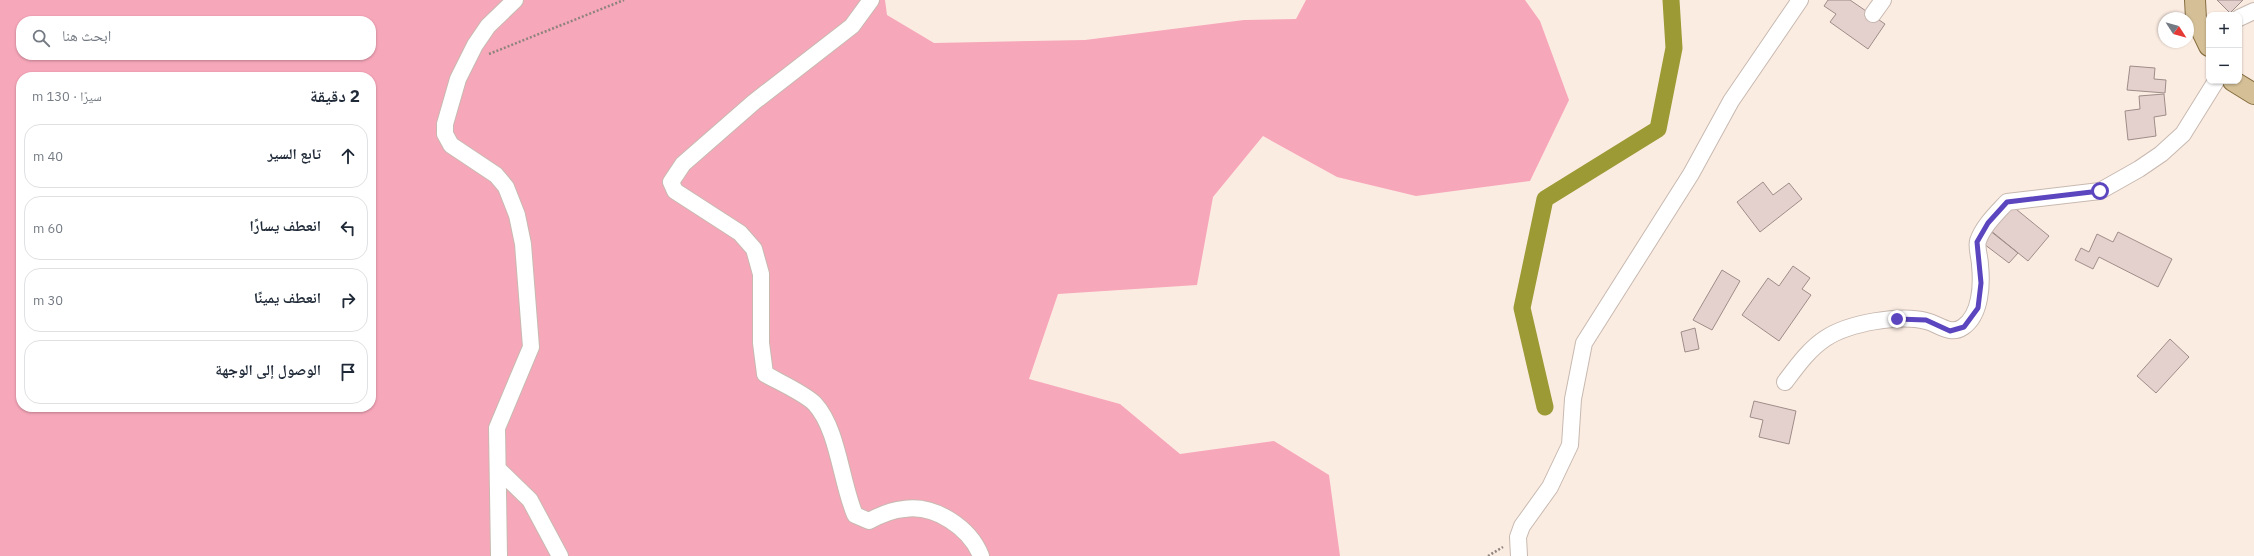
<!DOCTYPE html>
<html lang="ar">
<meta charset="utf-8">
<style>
body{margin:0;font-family:"IBM Plex Sans","Noto Naskh Arabic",sans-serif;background:#f2f2f3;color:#1f2937;direction:rtl}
.controls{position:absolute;right:12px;top:12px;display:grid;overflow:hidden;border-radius:8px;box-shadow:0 1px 3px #0004}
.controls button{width:36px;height:36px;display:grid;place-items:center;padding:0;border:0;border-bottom:1px solid #e0e1e3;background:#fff;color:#1f2937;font:20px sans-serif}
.compass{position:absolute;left:2158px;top:12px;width:36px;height:36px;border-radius:50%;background:#fff;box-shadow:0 1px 3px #0004;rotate:126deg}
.stop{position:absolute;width:12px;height:12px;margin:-9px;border:3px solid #5c46bf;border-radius:50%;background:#fff}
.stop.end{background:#5c46bf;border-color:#fff;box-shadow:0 1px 4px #0008}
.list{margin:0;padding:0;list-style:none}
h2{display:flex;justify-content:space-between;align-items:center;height:52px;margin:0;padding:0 16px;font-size:17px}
h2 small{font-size:13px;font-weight:400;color:#747a83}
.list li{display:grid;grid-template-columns:26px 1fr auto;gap:12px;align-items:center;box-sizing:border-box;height:64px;margin:0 8px 8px;padding:0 8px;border:1px solid #e0e1e3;border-radius:16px}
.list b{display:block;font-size:15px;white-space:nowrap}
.list em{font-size:13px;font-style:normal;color:#747a83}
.icon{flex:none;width:22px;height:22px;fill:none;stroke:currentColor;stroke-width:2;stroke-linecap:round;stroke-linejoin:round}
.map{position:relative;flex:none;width:2254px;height:556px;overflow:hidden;direction:ltr}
.search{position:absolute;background:#fff;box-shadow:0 1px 3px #0004;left:16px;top:16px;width:360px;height:44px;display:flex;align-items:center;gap:10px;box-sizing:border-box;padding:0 14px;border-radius:16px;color:#747a83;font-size:15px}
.panel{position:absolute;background:#fff;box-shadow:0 1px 3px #0004;left:16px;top:72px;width:360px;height:340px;border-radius:16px;direction:rtl}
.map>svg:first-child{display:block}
.forest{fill:#f7a7ba;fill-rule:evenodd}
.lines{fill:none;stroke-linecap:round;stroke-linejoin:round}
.canal{stroke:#9b9a34;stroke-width:17}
.building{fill:#e4d1ce;stroke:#9e8c89}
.minor-casing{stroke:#c8b9b0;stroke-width:18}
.major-casing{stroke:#866d40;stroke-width:22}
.path{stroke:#8e847d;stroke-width:2.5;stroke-dasharray:2 2;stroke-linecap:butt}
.minor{stroke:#fff;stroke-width:16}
.major{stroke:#d4bf96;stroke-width:20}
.route{stroke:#5c46bf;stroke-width:5}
</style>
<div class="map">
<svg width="2254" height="556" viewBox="0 0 2254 556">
<rect width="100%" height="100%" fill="#fbece2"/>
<!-- forest -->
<path class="forest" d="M0 0H885L887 15 934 43 1085 40 1244 20 1296 19 1306 0H1525L1540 21 1569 100 1530 181 1416 196 1337 177 1263 136 1213 197 1197 285 1058 294 1029 379 1120 404 1180 454 1274 441 1329 475 1340 556H0ZM21 21H371V55H21ZM21 77H371V407H21Z"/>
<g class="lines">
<!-- canal -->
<path class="canal" d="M1545 407 1522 308 1545 199 1658 129 1674 48 1671 0"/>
</g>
<!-- building -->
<path class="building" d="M1828 0H1850L1885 24 1868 49 1830 22 1836 14 1824 6Z
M2217 0H2243L2230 13Z
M2130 66 2155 68 2154 79 2166 80 2165 93 2127 90Z
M2164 94 2166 115 2154 117 2156 136 2128 140 2125 111 2140 109 2139 96Z
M1763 182 1773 195 1789 183 1802 199 1760 232 1737 202Z
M2011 205 2049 236 2028 261 1990 230Z
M1989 230 2018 253 2009 263 1980 241Z
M2118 232 2172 259 2158 287 2099 257 2093 269 2075 260 2081 248 2089 252 2097 234 2113 242Z
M1793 266 1810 278 1802 289 1811 295 1779 341 1742 315 1768 278 1779 286Z
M1722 270 1740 281 1712 330 1693 320Z
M1695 328 1699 349 1685 352 1681 332Z
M2170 339 2189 357 2156 393 2137 376Z
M1754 401 1796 411 1789 444 1759 437 1763 420 1750 417Z"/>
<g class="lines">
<defs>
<path id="minor" d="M871 0 852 26 754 102 683 164 671 182 675 191 740 233 754 249 761 274V343L765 374C777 381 806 394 815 404 838 429 841 482 855 515L869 521C880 515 891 510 904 509 935 504 970 528 981 556
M1873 14 1883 0
M2239 18 2254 11
M1785 382C1797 366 1809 349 1826 338 1849 323 1900 314 1926 321 1939 324 1950 336 1963 327 1981 315 1982 284 1980 265 1980 258 1976 247 1978 241 1983 226 1997 213 2007 202L2100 191 2139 169 2161 154 2183 134 2216 81
M498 469 530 500 560 556
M499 556 497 428 531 347 523 244 517 215 506 187 496 175 451 145 445 134V124L458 79 475 45 488 26 515 0
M1519 556 1518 537 1522 526 1550 487 1570 445 1573 399 1584 343 1691 174 1731 101 1800 0"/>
<path id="major" d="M2195 0 2196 19 2209 46
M2233 81 2254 94"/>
</defs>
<!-- minor casing -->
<use href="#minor" class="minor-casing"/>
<!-- major casing -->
<use href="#major" class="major-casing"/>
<!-- path -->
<path class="path" d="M489 54 624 0
M1488 556 1503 547"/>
<!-- minor -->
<use href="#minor" class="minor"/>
<!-- major -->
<use href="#major" class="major"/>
</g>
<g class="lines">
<!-- route -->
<path class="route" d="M1897 319 1926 320 1950 331 1964 327 1978 308 1981 283 1977 242 1988 223 2007 202 2100 191"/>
</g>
</svg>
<div class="controls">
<button>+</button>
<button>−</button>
</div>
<svg class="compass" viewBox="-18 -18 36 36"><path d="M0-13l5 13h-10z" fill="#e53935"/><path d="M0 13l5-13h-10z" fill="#747a83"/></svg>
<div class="stop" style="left:2100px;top:191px"></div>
<div class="stop end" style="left:1897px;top:319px"></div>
<div class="search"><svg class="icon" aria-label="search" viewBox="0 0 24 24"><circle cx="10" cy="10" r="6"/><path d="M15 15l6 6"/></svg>ابحث هنا</div>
<section class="panel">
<h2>2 دقيقة<small>سيرًا · 130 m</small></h2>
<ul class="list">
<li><svg class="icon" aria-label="ahead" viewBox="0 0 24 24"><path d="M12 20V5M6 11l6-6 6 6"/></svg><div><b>تابع السير</b></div><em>40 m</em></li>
<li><svg class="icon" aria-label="left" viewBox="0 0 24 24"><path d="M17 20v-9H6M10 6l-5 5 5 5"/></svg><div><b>انعطف يسارًا</b></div><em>60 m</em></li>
<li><svg class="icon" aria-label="right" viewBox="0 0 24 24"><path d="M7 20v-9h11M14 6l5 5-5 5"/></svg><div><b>انعطف يمينًا</b></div><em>30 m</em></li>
<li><svg class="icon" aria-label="arrive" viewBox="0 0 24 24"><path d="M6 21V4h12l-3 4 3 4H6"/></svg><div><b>الوصول إلى الوجهة</b></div></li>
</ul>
</section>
</div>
